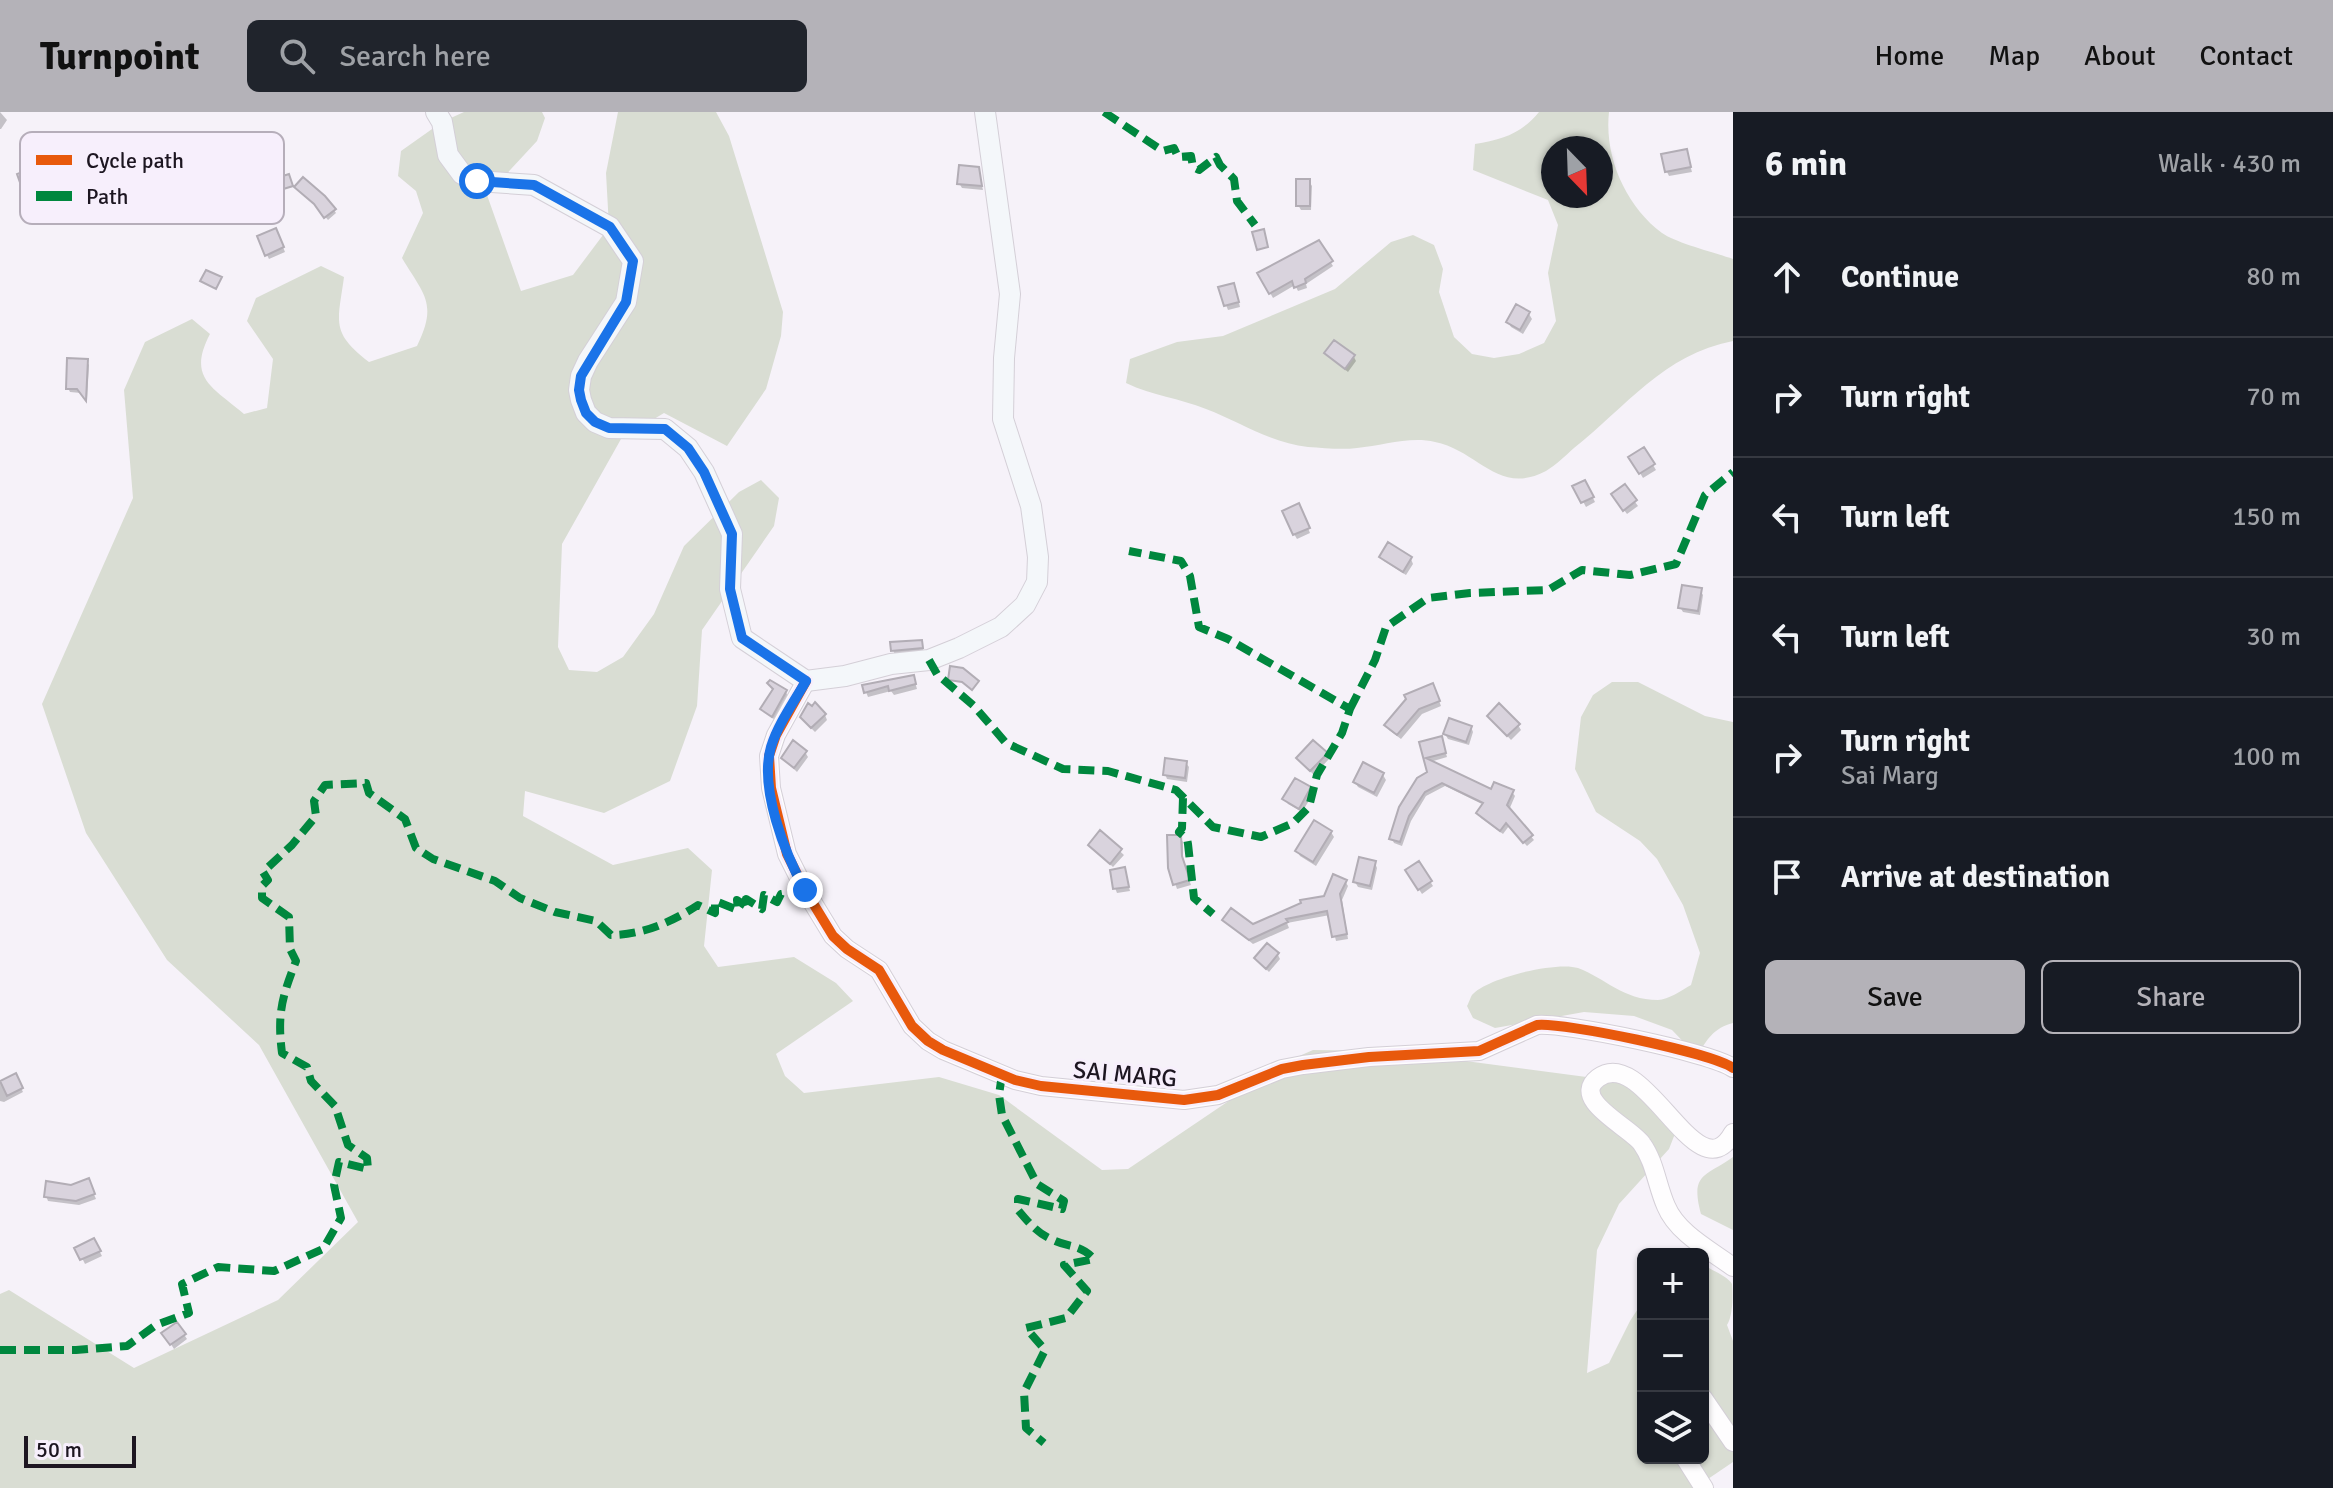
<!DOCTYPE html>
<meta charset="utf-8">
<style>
body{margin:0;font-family:Signika,sans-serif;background:#20242c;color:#f1f3f6}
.controls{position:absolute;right:24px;bottom:24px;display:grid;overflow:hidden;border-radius:12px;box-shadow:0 2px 6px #0004}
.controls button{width:72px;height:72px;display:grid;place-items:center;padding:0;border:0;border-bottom:2px solid #363941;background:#171b24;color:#f1f3f6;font:40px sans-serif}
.compass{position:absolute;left:1541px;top:24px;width:72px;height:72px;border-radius:50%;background:#171b24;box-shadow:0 2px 6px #0004;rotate:157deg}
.scale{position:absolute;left:24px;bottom:20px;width:112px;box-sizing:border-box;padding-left:8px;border:4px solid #1d1621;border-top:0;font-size:22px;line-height:28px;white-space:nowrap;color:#1d1621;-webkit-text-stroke:6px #f7effc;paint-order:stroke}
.stop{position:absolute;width:24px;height:24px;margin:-18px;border:6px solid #1a73e8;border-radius:50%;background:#fff}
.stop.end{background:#1a73e8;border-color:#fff;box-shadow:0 2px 8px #0008}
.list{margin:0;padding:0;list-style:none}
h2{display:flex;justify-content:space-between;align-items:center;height:104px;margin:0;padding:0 32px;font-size:34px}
h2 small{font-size:26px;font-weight:400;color:#9ea1a6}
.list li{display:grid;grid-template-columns:52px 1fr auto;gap:24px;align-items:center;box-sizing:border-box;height:120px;padding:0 32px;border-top:2px solid #363941}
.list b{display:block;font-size:30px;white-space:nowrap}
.list p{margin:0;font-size:26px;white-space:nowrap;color:#9ea1a6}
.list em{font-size:26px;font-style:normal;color:#9ea1a6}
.actions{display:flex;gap:16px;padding:24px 32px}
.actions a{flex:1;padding:18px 0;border:2px solid #b4b2b8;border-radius:12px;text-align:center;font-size:28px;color:#b4b2b8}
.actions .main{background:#b4b2b8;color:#111}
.icon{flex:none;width:44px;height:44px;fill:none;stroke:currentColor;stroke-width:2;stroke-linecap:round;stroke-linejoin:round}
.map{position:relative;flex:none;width:1733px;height:1376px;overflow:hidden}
header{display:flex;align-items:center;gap:48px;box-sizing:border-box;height:112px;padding:0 40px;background:#b4b2b8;color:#111}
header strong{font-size:38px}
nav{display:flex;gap:44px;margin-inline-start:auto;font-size:28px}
.search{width:560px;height:72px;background:#20242c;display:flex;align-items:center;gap:20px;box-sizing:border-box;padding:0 28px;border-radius:12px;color:#9ea1a6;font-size:30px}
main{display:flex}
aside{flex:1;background:#171b24}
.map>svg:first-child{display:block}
.green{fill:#d9ddd3;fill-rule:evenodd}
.shadow{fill:#0003}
.building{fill:#d9d3dd;stroke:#b2adb5;stroke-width:2}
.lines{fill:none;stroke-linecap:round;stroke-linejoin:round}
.tertiary-casing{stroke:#d4cfd7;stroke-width:20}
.secondary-casing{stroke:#d4cfd7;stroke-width:22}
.tertiary{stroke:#fefdfe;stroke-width:18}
.secondary{stroke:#f4f7fa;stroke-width:20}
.quiet{stroke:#00873e;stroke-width:8;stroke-dasharray:16 8;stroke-linecap:butt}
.cycleway-casing{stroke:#f7effc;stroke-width:15}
.cycleway{stroke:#e8590c;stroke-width:10}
.route{stroke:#1a73e8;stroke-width:10}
.labels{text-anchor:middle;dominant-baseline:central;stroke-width:6;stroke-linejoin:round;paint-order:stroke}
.street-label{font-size:24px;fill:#1d1621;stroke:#f7effc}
.key{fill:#f7effc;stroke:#b6aeba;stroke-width:2}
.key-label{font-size:22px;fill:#1d1621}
</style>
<header>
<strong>Turnpoint</strong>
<div class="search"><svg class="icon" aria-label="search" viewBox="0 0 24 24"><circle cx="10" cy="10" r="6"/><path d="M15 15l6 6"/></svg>Search here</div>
<nav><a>Home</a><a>Map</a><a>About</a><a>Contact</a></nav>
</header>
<main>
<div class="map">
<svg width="1733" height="1376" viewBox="0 0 1733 1376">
<rect width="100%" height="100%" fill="#f6f2f9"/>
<!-- green -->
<path class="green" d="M464 0H542L545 6 537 29 487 83 521 179 573 163 609 115 606 61 618 0H716L729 24 783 200 781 224 766 277 727 334 664 301 621 327 562 432 558 535 569 558 597 560 623 545 654 502 684 434 739 380 761 368 779 386 774 414 702 518 697 594 670 669 604 701 525 679 523 704 613 753 688 736 712 758 704 834 718 855 794 845 836 871 853 889 776 942 785 964 804 981 939 965 999 983 1102 1058 1128 1057 1288 949 1313 938 1390 939 1647 973 1678 1014 1669 1037 1619 1092 1597 1138 1587 1261 1609 1251 1630 1209 1643 1189V1346H1703V1158L1709 1156C1716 1160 1729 1166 1732 1172 1733 1183 1733 1204 1727 1213L1733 1229V1350L1705 1369 1700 1376H0V1182L9 1178 134 1256 278 1188 358 1110 259 933 167 848 86 721 42 592 133 386 124 278 145 230 192 207 210 222C187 266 212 275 244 302L267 296 273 247 247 209 256 186 321 154 344 165C338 210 330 220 369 250L417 234C438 191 424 183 402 146L423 101 416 79 398 64 401 39 442 10Z
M1539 0H1609C1604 45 1626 94 1662 121 1676 131 1716 141 1733 147V229C1664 242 1626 295 1574 336 1565 344 1556 353 1546 359 1498 384 1479 339 1435 330 1409 324 1383 334 1357 336 1342 338 1324 336 1308 335 1271 331 1240 310 1206 297 1179 286 1153 284 1126 271L1130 247 1177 230 1223 224 1335 177 1391 130 1413 123 1434 133 1443 157 1439 180 1454 225 1472 242 1494 246 1519 242 1544 231 1556 209 1548 161 1558 113 1548 88 1473 58 1475 32C1502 28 1522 21 1539 0ZM1553 36H1601V84H1553Z
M1612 570H1638L1705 604 1733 610V911C1713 916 1707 928 1697 944L1672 918 1634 904 1584 900 1495 916 1473 906 1467 894C1468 893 1471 884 1472 883 1486 866 1557 849 1578 856 1605 866 1623 888 1658 888 1668 888 1682 878 1691 873L1700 841 1683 793 1657 747 1640 729 1596 700 1575 657 1581 605 1593 583Z
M1733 1045V1118L1701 1102C1690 1061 1705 1065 1733 1045Z"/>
<!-- shadow -->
<path class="shadow" d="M0 0 7 8 1 17H0Z
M1686 39 1692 60 1669 64 1667 60Z
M978 57 983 78 962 76 959 71Z
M1309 69 1312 74 1311 98H1301L1298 93Z
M318 96 334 98 336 101 328 108Z
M278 123 285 140 269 147 267 143Z
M1318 130 1333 154 1306 172 1307 176 1298 179 1295 173 1273 186 1259 162Z
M1236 178 1240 195 1228 198 1226 193Z
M1529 202 1532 207 1523 222 1511 215 1508 210Z
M1326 242 1354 245 1356 249 1348 260Z
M86 249 89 253 87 288 81 281 70 280 68 276Z
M1644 338 1656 358 1643 366 1631 346Z
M1585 370 1595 390 1586 395 1575 375Z
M1624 375 1638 394 1627 402 1616 387Z
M1301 399 1310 421 1297 427 1294 422Z
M1381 445 1411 447 1413 452 1406 463 1384 449Z
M1700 478 1703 483 1700 503 1683 500 1680 495Z
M921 531 924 540 895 543 893 538Z
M915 570 917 577 894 583 891 579 868 585 864 575Z
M770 572 786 580 788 585 775 608 762 597 774 578Z
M1435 578 1441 594 1422 602 1401 627 1389 618 1387 613Z
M825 603 827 608 815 620 805 610Z
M1489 604 1518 613 1521 618 1511 628Z
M1471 615 1473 620 1469 633 1448 627 1445 622Z
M1443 631 1447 645 1430 650 1492 680H1512L1515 684 1509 698 1534 728 1527 734 1509 714 1503 722 1481 706 1478 701 1484 693 1445 674 1426 684 1411 709 1402 734 1394 731 1392 727 1429 660 1422 632Z
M805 640 808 645 797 660 783 646Z
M1326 642 1329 647 1314 663 1298 647Z
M1186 651 1189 655 1187 670 1167 667 1165 662Z
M1383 663 1386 668 1377 685 1358 675 1355 670Z
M1310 677 1313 682 1302 700 1288 692 1285 687Z
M1331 720 1334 725 1316 754 1300 744 1297 739Z
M1100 721 1124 743 1113 755 1090 733Z
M1180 725 1183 730V750L1191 773 1177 777 1170 756Z
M1375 751 1377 756 1372 778 1358 775 1355 770Z
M1419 752 1433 774 1422 782 1407 759Z
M1124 757 1130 779 1117 781 1115 776Z
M1345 769 1348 774 1342 788 1348 827 1336 829 1330 803 1287 811 1289 816 1253 832 1224 809 1253 814 1325 785Z
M1278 843 1280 847 1269 860 1256 847Z
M15 964 23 980 4 990 0 989V971Z
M90 1073 96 1087 79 1093 48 1089 46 1084 71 1075Z
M94 1129 102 1144 85 1152 77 1136Z
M177 1212 187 1227 174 1237 167 1226Z"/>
<!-- building -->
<path class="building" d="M1687 37 1691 55 1665 60 1661 42Z
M959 53 979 55 982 74 957 72Z
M30 57 36 74 23 79 17 62Z
M289 62 293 74 277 79 273 67Z
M303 65 325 84 336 97 324 106 314 92 294 75Z
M1296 67H1310V94H1296Z
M276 116 284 135 265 144 257 124Z
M1264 117 1268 135 1257 138 1252 120Z
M1319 128 1333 149 1305 167 1306 171 1294 176 1292 169 1269 182 1257 161Z
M206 158 222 165 216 177 200 169Z
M1234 171 1239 190 1224 194 1218 175Z
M1516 192 1530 200 1520 218 1506 210Z
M1334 228 1355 243 1345 257 1324 241Z
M67 246 88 247 86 289 77 277H66Z
M1644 335 1655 352 1639 362 1628 345Z
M1585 368 1594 385 1581 391 1572 374Z
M1625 372 1637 388 1623 399 1611 382Z
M1299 391 1310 416 1293 423 1282 399Z
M1388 430 1412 445 1403 460 1379 445Z
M1682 473 1702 476 1698 499 1678 496Z
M922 528 923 536 891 539 890 530Z
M950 554 963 556 979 569 972 578 962 570 948 568Z
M914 563 916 572 889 579 888 574 864 581 862 573Z
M770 568 787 578 772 605 760 597 773 577 767 571Z
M1433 571 1440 589 1419 597 1397 623 1384 613 1406 587 1404 583Z
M815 590 826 602 811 616 800 605 808 591 812 594Z
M1499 591 1520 612 1507 624 1487 604Z
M1449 606 1472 614 1466 630 1443 622Z
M1442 624 1446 641 1426 646 1491 677 1494 670 1514 678 1507 693 1533 723 1523 731 1506 711 1500 719 1476 701 1483 691 1442 671 1425 680 1409 704 1400 730 1389 727 1399 695 1417 666 1427 660 1419 630Z
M793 628 807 639 794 656 781 646Z
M1313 628 1328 641 1310 659 1296 646Z
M1165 646 1187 649 1185 666 1163 663Z
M1363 650 1384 661 1374 681 1353 670Z
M1295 666 1311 675 1299 697 1282 687Z
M1314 708 1332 719 1313 750 1295 739Z
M1100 718 1122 737 1110 752 1088 733Z
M1167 723H1181L1182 744 1190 768 1173 773 1168 756Z
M1359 745 1376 749 1370 774 1353 770Z
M1419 749 1432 769 1418 778 1405 758Z
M1125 755 1129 775 1113 777 1110 758Z
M1333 762 1347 768 1340 782 1347 822 1332 825 1327 799 1286 807 1288 810 1249 828 1222 808 1231 796 1253 812 1301 791 1300 788 1324 784Z
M1267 831 1279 841 1266 857 1254 846Z
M16 961 23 976 7 984 0 969Z
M89 1066 95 1082 76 1089 44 1085 46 1069 71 1073Z
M94 1126 101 1139 80 1148 74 1136Z
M177 1210 186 1222 170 1233 161 1221Z"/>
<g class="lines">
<defs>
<path id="tertiary" d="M806 569 776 623 769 644 771 676 787 742 805 778 833 824 847 837 879 858 912 914 928 929 943 938 1015 968 1041 974 1184 988 1218 983 1282 957 1303 953 1369 945 1479 939 1537 913C1564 910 1712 941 1733 956
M1733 1021C1697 1085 1645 931 1598 966 1569 988 1632 1016 1642 1032 1655 1050 1657 1074 1666 1094 1677 1121 1710 1138 1733 1155
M1703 1286 1733 1330
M1685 1346 1704 1376"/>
<path id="secondary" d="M436 0 442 10 448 43 462 62 477 69 534 73 610 115 633 149 626 190 588 249 581 264 579 278 581 288 586 301 595 310 609 316 665 317 688 336 704 360 732 422 730 477 742 526 806 569 845 564 891 552 929 548 959 536 1001 515 1025 493 1037 470 1038 445 1031 394 1003 307 1004 246 1010 182 985 0"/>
</defs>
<!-- tertiary casing -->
<use href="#tertiary" class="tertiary-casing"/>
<!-- secondary casing -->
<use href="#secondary" class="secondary-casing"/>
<!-- tertiary -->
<use href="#tertiary" class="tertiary"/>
<!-- secondary -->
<use href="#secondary" class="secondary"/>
<!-- quiet -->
<path class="quiet" d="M1104 0 1163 39 1174 36 1178 45 1191 44 1193 55 1199 58 1216 45 1220 53 1234 67 1237 89 1255 113
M929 548 937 562 974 594 1006 631 1063 657 1108 659 1176 678 1213 715 1261 725 1293 711 1309 695 1317 663 1342 621 1350 597 1228 527 1199 515 1190 464 1181 449 1129 439
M1350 597 1375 548 1386 515 1428 486 1470 481 1548 478 1582 458 1630 463 1676 452 1705 383 1733 360
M1183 686 1182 716 1179 720 1187 727 1188 732 1194 786 1213 802
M1002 962 999 983 1002 1003 1037 1072 1064 1089 1062 1097 1018 1087V1098C1028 1110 1038 1122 1053 1128 1070 1136 1080 1132 1094 1147L1064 1153 1087 1179 1066 1206 1026 1216 1045 1238 1024 1280 1026 1316 1044 1331
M0 1238H76L127 1234 156 1213 189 1201 182 1172 218 1155 274 1159 323 1137 341 1106 334 1073 339 1050 368 1057 367 1046 348 1033 335 994 311 969 307 955 282 941C277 902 282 885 296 849L290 837 289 805 262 786V774L268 768 263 760 292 733 316 704 314 689 325 673 366 671 369 681 405 707 416 736 433 747 495 769 520 786 555 800 596 809 611 823C642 823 672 810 698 793L715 801V789L738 798 737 788 749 796 746 787 762 797 764 783 777 790 781 782 805 778"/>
<defs>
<path id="cycleway" d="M806 569 776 623 769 644 771 676 787 742 805 778 833 824 847 837 879 858 912 914 928 929 943 938 1015 968 1041 974 1184 988 1218 983 1282 957 1303 953 1369 945 1479 939 1537 913C1564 910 1712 941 1733 956"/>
</defs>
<!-- cycleway casing -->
<use href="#cycleway" class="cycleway-casing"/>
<!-- cycleway -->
<use href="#cycleway" class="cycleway"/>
</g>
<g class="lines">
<!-- route -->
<path class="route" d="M477 69 534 73 610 115 633 149 626 190 581 264 579 278 581 288 586 301 595 310 609 316 665 317 688 336 704 360 732 422 730 477 742 526 806 569C794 590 778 612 771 635 759 676 785 742 805 778"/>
</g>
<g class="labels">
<!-- street labels -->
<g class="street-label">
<text transform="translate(1125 962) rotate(5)">SAI MARG</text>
</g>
</g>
<!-- legend -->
<rect x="20" y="20" width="264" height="92" rx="12" class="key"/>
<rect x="36" y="43" width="36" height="10" fill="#e8590c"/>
<rect x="36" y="79" width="36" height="10" fill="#00873e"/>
<g class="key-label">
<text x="86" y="56">Cycle path</text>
<text x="86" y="92">Path</text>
</g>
</svg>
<div class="controls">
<button>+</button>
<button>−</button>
<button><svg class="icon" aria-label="layers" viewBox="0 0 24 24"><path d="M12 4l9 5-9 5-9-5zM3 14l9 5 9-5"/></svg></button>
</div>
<svg class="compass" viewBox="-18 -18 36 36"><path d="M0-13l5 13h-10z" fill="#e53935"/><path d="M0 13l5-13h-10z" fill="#9ea1a6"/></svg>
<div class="scale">50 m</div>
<div class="stop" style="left:477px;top:69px"></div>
<div class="stop end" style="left:805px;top:778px"></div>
</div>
<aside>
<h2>6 min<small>Walk · 430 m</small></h2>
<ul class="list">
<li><svg class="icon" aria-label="ahead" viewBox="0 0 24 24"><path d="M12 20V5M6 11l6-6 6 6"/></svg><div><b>Continue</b></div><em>80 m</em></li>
<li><svg class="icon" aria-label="right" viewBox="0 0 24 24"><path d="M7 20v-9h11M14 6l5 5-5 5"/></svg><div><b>Turn right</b></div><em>70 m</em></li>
<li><svg class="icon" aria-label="left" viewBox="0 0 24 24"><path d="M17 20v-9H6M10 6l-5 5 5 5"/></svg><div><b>Turn left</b></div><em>150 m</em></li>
<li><svg class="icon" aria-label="left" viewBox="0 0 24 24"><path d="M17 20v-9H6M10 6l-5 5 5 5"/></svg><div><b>Turn left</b></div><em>30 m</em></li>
<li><svg class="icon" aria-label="right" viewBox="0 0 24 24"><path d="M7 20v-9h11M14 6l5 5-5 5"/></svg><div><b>Turn right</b><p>Sai Marg</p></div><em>100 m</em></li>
<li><svg class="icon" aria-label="arrive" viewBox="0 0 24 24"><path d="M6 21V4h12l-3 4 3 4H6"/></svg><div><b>Arrive at destination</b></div></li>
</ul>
<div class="actions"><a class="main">Save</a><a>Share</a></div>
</aside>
</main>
